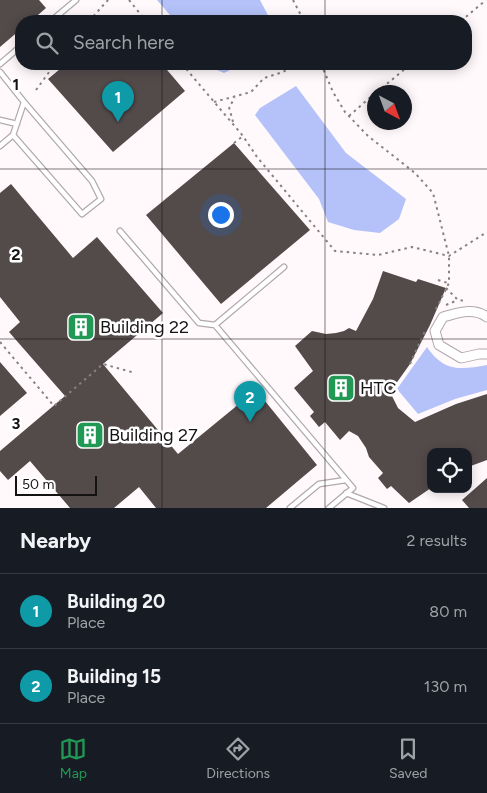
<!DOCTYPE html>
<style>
body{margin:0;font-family:Figtree,sans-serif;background:#242831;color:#f1f3f6}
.controls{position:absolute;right:15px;bottom:15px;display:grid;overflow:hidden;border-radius:10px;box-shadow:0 2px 12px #0003}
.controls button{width:45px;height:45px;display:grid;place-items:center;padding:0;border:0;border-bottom:1px solid #363941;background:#171b24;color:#f1f3f6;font:25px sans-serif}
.compass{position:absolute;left:367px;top:85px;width:45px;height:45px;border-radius:50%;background:#171b24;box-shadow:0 2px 12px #0003;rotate:139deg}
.scale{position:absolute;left:15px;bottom:12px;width:82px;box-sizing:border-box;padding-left:5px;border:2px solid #151214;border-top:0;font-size:14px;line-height:18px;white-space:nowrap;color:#151214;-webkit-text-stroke:4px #fff;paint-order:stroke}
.you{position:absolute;left:220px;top:214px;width:18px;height:18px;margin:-12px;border:4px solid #fff;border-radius:50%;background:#1a73e8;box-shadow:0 0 0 8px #1a73e833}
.badge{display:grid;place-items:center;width:32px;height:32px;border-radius:50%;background:#219854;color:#fff;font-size:16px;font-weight:700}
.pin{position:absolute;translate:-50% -41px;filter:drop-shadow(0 1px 2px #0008)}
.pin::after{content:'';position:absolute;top:26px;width:18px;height:15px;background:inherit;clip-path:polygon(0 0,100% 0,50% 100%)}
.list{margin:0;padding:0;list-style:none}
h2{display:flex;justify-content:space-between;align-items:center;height:65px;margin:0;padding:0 20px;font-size:21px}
h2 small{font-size:16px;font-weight:400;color:#9ea1a6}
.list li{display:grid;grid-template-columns:32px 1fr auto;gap:15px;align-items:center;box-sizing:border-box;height:75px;padding:0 20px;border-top:1px solid #363941}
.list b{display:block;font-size:19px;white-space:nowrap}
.list p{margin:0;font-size:16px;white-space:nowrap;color:#9ea1a6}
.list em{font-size:16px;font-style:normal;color:#9ea1a6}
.icon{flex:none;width:28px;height:28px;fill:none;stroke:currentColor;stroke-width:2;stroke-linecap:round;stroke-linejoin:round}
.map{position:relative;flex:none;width:487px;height:508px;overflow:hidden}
.search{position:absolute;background:#171b24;box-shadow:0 2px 12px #0003;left:15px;right:15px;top:15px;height:55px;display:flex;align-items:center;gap:12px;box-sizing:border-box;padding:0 18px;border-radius:20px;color:#9ea1a6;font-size:19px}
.sheet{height:215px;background:#171b24}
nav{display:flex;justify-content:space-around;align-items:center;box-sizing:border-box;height:70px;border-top:1px solid #363941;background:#171b24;font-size:14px;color:#9ea1a6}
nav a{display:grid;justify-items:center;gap:2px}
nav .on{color:#219854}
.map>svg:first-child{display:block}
.water{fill:#b4c2f9}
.building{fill:#534a4a}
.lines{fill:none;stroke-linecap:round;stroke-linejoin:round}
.lane-casing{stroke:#b1a8ad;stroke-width:7}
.street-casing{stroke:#b1a8ad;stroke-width:11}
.path{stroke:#868284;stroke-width:2;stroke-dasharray:2.5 4;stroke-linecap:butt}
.lane{stroke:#fff;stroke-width:4.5}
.street{stroke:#fff;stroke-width:9}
.grid{fill:none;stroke:#151214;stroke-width:1;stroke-opacity:0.55}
.labels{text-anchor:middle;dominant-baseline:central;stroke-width:5;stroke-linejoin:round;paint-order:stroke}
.poi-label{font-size:18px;fill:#151214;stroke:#fff;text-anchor:start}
.grid-label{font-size:16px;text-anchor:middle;font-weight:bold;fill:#151214;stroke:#fff;stroke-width:5;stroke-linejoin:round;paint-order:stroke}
</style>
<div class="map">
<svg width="487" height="508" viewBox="0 0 487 508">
<rect width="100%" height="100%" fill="#fff9fc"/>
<!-- water -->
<path class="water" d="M157 0H260L271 21H175Z
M211 64H243L224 73 217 70Z
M296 86 346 153 406 199 399 219 380 233 354 230 328 222 319 199 255 115 260 108Z
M427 347C444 372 460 370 487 365V390L455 399 418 414 397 389Z"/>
<!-- building -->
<path class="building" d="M0 0H39L46 8 31 21H21V29L0 47Z
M66 64H162L185 91 113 152 48 79Z
M234 143 310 230 221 304 146 215Z
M11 184 73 258 97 237 163 313 103 364 178 454 256 390 317 465 266 508H156L139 487 114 508H70L30 461 8 480 0 471V451L65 396 9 332 20 322 0 297V193Z
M383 271 416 282 418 279 446 288 430 325 410 364 390 392 398 408 415 422 456 404 487 394V460L468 467V452H431V488L409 503 391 486 387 489 378 478 383 473 369 457 366 448 358 436 349 431 340 440 325 422 319 427 310 416 314 412 294 388 313 371 295 346 312 331 326 334 336 333 344 331 349 328 356 331 373 299Z
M0 362 27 393 0 416Z
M487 478V508H469L462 500Z"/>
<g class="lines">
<defs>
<path id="lane" d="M51 21 76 0
M0 64 21 46
M0 72 24 102 13 135 0 146
M0 120 17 124
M13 135 82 214 101 199 92 181 24 102
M120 231 199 323 215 325 353 488 329 508
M215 325 284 267
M346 493 384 508
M290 508 319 484 346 480"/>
<path id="street" d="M487 317C473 307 458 313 443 317L435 331 439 345 461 358 479 354H487"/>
</defs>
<!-- lane casing -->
<use href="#lane" class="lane-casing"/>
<!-- street casing -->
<use href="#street" class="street-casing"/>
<!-- path -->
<path class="path" d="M129 0 146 21
M293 0 304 21
M89 21 108 0
M461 21 486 0
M182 64 243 136 257 157 335 251 378 255 412 247 449 256 487 232
M321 64 333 92 345 112 368 136 415 173 433 193 449 256V283L435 311
M36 90 55 64
M377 92 411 64
M214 102 251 92 264 78 283 72 296 64
M349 116 374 94
M233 122 229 107 235 98
M234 143 243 136
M438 280 448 283
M446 288 458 300 466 301
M446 305 458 300
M0 342 54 406 103 364 135 373
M410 364 425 331"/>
<!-- lane -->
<use href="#lane" class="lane"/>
<!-- street -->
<use href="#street" class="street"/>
</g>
<!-- grid -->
<path class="grid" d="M162 0V21M325 0V21M162 64V508M325 64V508M0 169H487M0 339H487"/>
<!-- icons -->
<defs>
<symbol id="building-square" viewBox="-11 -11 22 22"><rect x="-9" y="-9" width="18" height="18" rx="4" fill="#219854" stroke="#fff"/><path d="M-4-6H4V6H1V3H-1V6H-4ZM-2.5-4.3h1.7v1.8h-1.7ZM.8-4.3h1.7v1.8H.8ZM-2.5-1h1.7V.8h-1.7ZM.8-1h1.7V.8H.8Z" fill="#fff"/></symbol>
</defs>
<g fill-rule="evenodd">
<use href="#building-square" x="65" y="311" width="32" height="32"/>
<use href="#building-square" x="325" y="372" width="32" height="32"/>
<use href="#building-square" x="74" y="419" width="32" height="32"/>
</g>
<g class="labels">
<!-- poi labels -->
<g class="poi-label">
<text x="100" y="327">Building 22</text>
<text x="360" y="388">HTC</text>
<text x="109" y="435">Building 27</text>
</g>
</g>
<g class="grid-label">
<text x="16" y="90">1</text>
<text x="16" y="260">2</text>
<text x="16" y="429">3</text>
</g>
</svg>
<div class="controls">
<button><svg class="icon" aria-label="locate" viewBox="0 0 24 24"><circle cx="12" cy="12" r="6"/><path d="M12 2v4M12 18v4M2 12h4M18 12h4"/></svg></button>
</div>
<svg class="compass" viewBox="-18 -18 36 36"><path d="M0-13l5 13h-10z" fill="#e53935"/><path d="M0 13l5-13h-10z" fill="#9ea1a6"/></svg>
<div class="scale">50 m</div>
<div class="you"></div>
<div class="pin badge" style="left:118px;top:122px;background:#0f9aa8">1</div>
<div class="pin badge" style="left:250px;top:422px;background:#0f9aa8">2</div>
<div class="search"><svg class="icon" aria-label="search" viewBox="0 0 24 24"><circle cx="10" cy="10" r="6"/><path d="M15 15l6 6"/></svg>Search here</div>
</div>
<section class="sheet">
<h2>Nearby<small>2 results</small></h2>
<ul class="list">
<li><span class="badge" style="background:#0f9aa8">1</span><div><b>Building 20</b><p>Place</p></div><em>80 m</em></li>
<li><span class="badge" style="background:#0f9aa8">2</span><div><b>Building 15</b><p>Place</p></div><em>130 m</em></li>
</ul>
</section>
<nav>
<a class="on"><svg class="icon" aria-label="map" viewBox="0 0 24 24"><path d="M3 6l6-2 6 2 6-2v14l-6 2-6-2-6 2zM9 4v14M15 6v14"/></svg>Map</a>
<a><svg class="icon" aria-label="directions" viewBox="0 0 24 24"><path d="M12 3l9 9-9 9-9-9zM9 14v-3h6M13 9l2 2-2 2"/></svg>Directions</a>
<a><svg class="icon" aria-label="saved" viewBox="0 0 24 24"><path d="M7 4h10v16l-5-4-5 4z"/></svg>Saved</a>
</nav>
